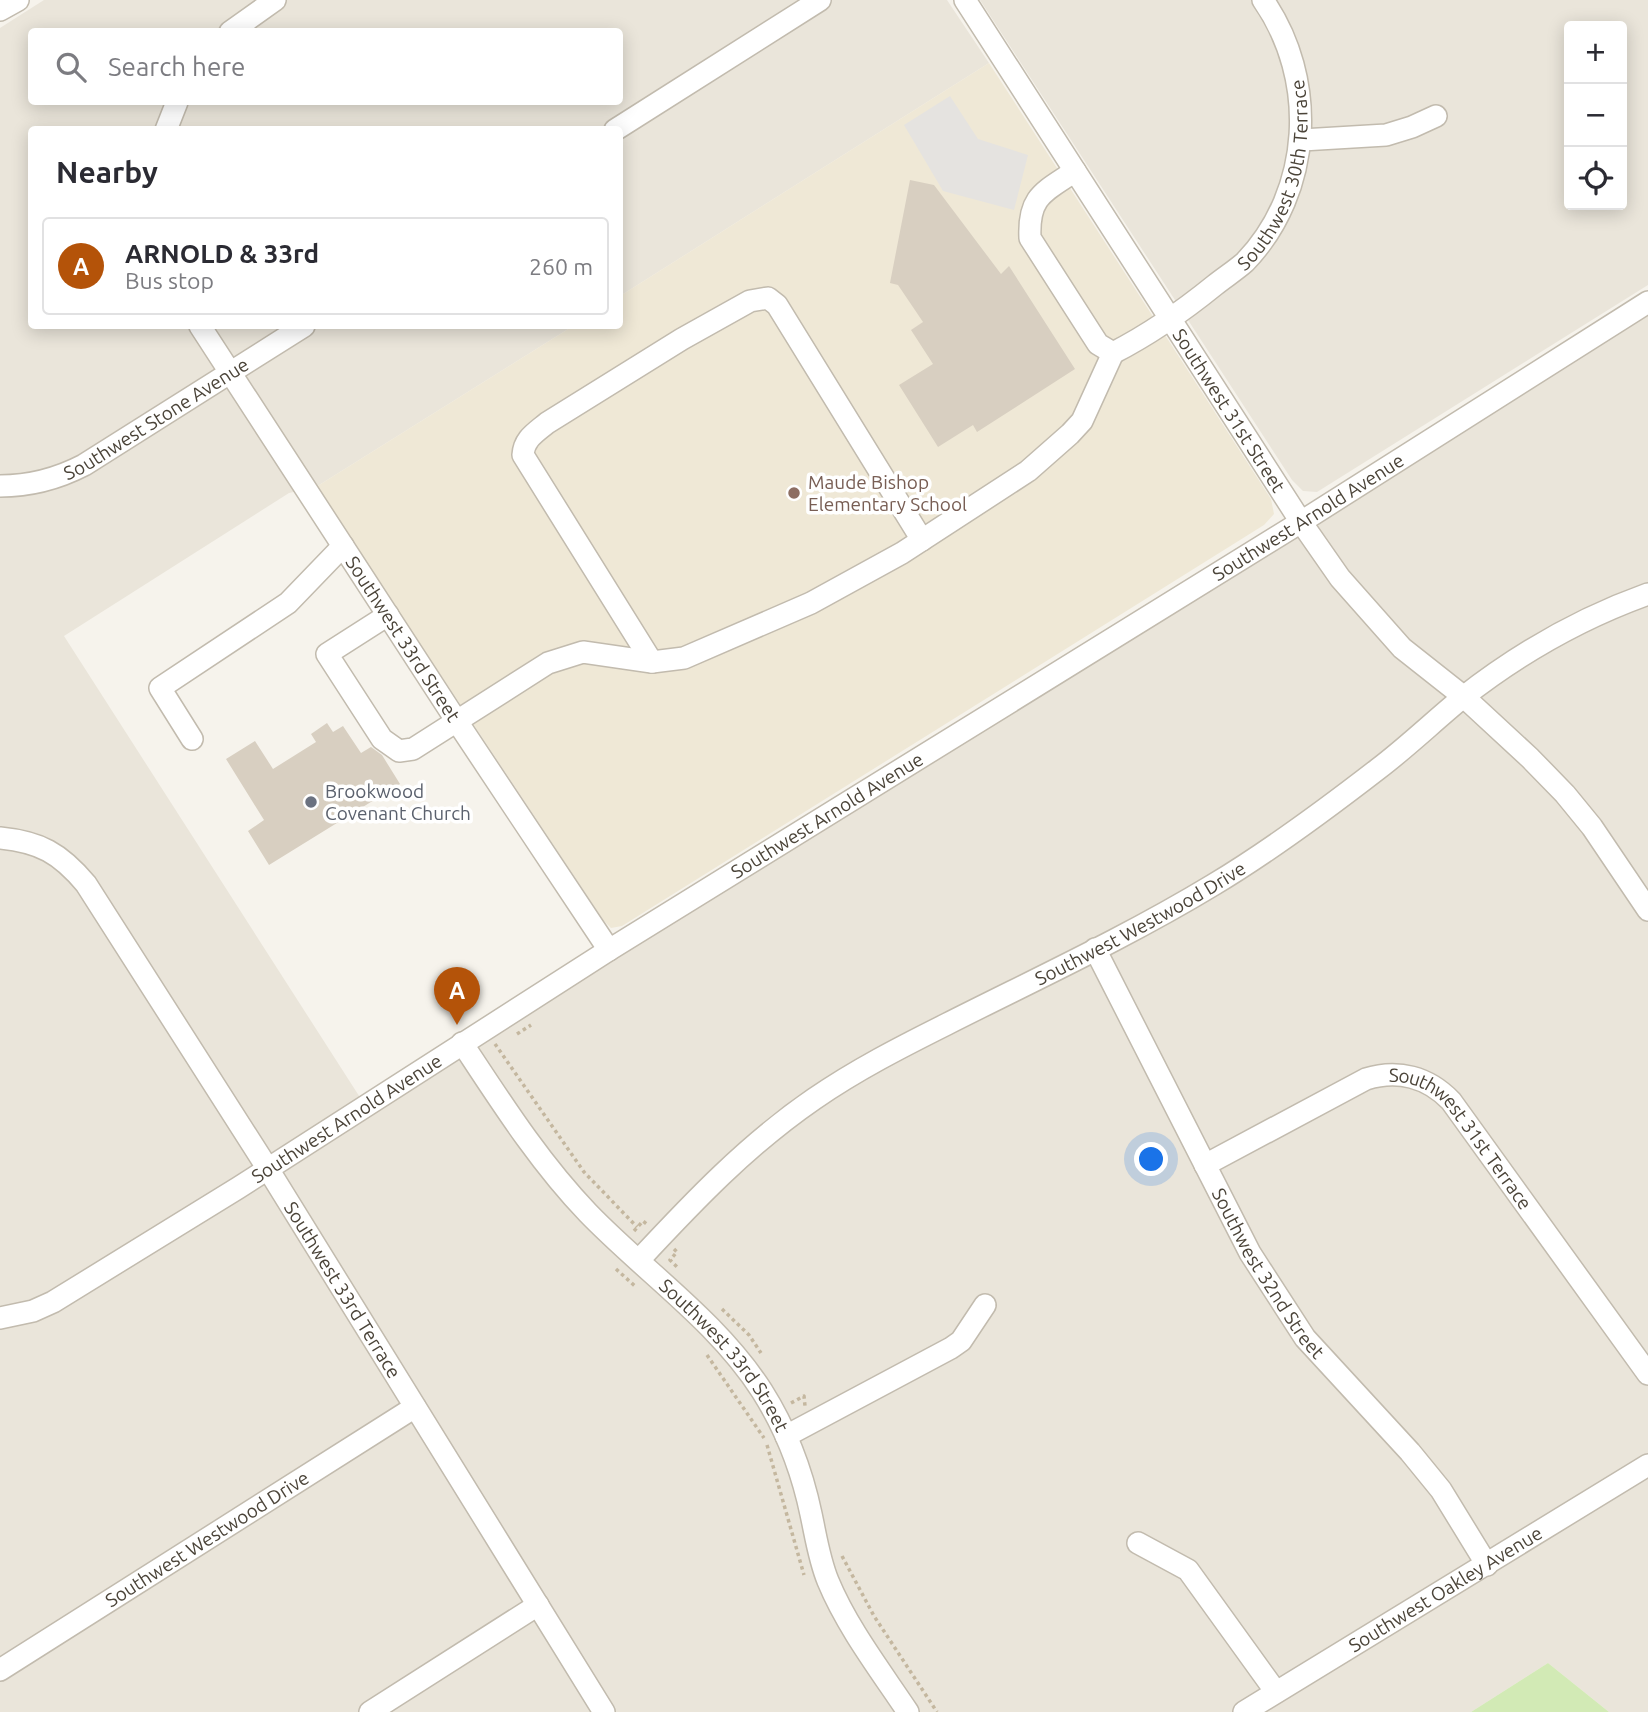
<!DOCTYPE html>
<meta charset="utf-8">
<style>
body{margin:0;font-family:Ubuntu,sans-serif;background:#f2f2f3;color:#2b2b33}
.controls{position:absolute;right:21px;top:21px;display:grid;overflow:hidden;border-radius:7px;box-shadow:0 4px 18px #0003}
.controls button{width:63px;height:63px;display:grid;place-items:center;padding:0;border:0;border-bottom:2px solid #e1e1e2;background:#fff;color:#2b2b33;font:35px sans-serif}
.you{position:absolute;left:1152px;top:1160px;width:24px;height:24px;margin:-18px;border:5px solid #fff;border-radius:50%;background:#1a73e8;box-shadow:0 0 0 10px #1a73e833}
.badge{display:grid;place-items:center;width:46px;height:46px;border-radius:50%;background:#b45309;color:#fff;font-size:23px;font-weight:700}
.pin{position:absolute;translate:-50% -58px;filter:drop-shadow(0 2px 4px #0008)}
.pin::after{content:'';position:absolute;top:37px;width:24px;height:21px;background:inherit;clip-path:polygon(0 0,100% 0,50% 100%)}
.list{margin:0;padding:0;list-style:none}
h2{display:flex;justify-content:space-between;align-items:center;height:91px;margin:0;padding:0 28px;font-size:30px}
h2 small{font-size:23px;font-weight:400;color:#7c7c81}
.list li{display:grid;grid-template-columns:46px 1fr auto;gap:21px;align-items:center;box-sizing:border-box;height:98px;margin:0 14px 14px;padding:0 14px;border:2px solid #e1e1e2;border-radius:7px}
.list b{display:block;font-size:26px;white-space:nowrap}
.list p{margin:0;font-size:23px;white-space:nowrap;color:#7c7c81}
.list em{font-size:23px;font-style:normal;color:#7c7c81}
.icon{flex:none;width:38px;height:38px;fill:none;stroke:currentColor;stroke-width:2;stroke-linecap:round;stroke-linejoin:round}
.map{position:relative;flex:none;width:1648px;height:1712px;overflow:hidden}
.search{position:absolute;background:#fff;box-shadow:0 4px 18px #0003;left:28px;top:28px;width:595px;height:77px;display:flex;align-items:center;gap:18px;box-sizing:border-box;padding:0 24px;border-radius:7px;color:#7c7c81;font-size:26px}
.panel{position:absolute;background:#fff;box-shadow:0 4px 18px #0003;left:28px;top:126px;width:595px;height:203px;border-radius:7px}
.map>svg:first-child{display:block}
.residential{fill:#eae5da;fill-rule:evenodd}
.education{fill:#efe8d6}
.green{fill:#d2eab5}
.parking{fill:#e5e3e0}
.building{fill:#d8cfc1}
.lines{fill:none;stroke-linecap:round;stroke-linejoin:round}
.minor-casing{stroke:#c2bbae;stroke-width:24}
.path{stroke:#c4b79f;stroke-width:3.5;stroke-dasharray:3.5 3.5;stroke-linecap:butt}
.minor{stroke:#fff;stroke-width:21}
.education-dot{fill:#8d6e63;stroke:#fff;stroke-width:2.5}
.worship-dot{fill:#6b7280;stroke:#fff;stroke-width:2.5}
.labels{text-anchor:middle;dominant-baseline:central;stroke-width:7;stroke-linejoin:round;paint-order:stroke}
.street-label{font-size:19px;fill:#4b4439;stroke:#fff}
.education-label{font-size:19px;fill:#785e54;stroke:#fff;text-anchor:start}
.worship-label{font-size:19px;fill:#5b616d;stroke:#fff;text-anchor:start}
</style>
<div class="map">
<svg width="1648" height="1712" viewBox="0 0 1648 1712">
<rect width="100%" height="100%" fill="#f6f3ec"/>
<!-- residential -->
<path class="residential" d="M44 0H947L989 63 620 296V130H32V326H573L316 487 289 493 64 636 370 1113 1648 313V1712H1609L1548 1663 1471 1712H0V28ZM32 32H620V102H32Z
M980 0H1648V285L1317 492 1303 491 1292 480ZM1569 26H1622V205H1569Z"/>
<!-- education -->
<path class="education" d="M989 63 1271 499 1274 514 1264 525 622 926 611 928 604 921 316 487 573 326H620V296Z"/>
<!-- green -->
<path class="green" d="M1548 1663 1609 1712H1471Z"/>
<!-- parking -->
<path class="parking" d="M950 96 978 139 1028 155 1014 210 943 191 904 125Z"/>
<!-- building -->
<path class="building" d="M910 180 934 185 1001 274 1009 266 1075 369 977 432 973 425 938 447 899 385 933 364 911 330 923 322 898 285 890 283Z
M327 723 333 732 343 726 361 753 371 747 382 755 400 784 269 865 248 831 264 820 226 759 255 741 273 769 316 742 311 734Z"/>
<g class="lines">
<defs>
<g id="minor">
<path id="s1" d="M965 0 1301 522 1340 578 1402 648 1464 697 1530 758 1565 794 1592 827 1648 910"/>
<path d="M0 10 18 0"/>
<path d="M230 32 275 0"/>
<path d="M166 130 177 102"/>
<path d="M615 130 820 0"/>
<path d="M1302 140 1386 135 1412 127 1436 116"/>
<path id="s2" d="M1075 171C1044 192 1028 196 1030 238L1098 344 1113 353C1150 334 1183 311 1215 285 1225 277 1236 270 1245 262 1313 191 1318 79 1263 0"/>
<path id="s3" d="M200 326 456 720 609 950"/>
<path id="s4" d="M0 486C31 486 57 479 84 465L304 326"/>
<path d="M388 615 327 654 382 739 399 751 413 749 548 663 583 652 652 662 684 658 811 603 902 553 1028 471 1070 434 1082 421 1113 353"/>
<path d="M652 662 523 455C524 439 535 433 547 423L682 339 750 301 768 298 777 305 922 540"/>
<path d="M192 739 160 688 288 603 343 546"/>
<path id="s5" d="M0 838C40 842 60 853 86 884L268 1169 604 1712"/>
<path id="s6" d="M1095 949 1250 1253 1305 1338 1410 1452 1441 1490 1487 1565"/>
<path id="s7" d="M462 1043C501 1102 539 1162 588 1213 646 1273 717 1321 762 1391 786 1429 802 1471 811 1514 816 1537 819 1559 828 1581 847 1627 880 1670 908 1712"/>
<path id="s8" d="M1205 1165 1366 1079C1398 1069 1428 1077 1451 1101L1648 1374"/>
<path id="s9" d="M639 1260C693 1202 747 1145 814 1099 856 1070 901 1047 947 1024 1036 979 1127 937 1213 885 1270 851 1325 810 1378 769 1407 747 1434 721 1462 698 1518 654 1581 618 1648 594"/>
<path id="s10" d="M0 1318 33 1311 53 1302 238 1188 609 950 1301 522 1648 302"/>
<path d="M786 1436 951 1348 961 1341 985 1305"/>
<path d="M1138 1543 1188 1570 1276 1692"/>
<path id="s11" d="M0 1670 415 1407"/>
<path d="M370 1712 538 1605"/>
<path id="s12" d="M1244 1712 1648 1465"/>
</g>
</defs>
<!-- minor casing -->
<use href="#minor" class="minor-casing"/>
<!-- path -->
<path class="path" d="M517 1034 531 1025
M495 1044 584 1172 637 1227
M634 1231 643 1221 648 1225
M674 1249 677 1252 670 1260 678 1268
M616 1269 636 1287
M722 1309 749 1335 761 1353
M707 1355 764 1438
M791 1403 804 1396 805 1406
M767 1445 804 1575
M842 1556 874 1616 937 1712"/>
<!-- minor -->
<use href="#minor" class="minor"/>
</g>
<!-- markers -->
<circle class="education-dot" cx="794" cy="493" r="7"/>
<circle class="worship-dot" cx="311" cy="802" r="7"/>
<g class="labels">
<!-- street labels -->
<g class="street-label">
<text stroke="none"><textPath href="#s2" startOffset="486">Southwest 30th Terrace</textPath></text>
<text stroke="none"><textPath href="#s1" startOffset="488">Southwest 31st Street</textPath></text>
<text stroke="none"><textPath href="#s4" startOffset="173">Southwest Stone Avenue</textPath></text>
<text stroke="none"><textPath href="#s10" startOffset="1536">Southwest Arnold Avenue</textPath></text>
<text stroke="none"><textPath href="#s3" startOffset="373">Southwest 33rd Street</textPath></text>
<text stroke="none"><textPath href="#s10" startOffset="970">Southwest Arnold Avenue</textPath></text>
<text stroke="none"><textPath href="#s9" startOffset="609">Southwest Westwood Drive</textPath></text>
<text stroke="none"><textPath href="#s10" startOffset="402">Southwest Arnold Avenue</textPath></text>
<text stroke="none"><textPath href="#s8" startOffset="306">Southwest 31st Terrace</textPath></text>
<text stroke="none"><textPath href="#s6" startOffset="368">Southwest 32nd Street</textPath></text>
<text stroke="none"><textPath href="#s5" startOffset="581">Southwest 33rd Terrace</textPath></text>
<text stroke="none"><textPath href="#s7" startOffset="410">Southwest 33rd Street</textPath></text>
<text stroke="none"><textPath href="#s11" startOffset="245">Southwest Westwood Drive</textPath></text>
<text stroke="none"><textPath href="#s12" startOffset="236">Southwest Oakley Avenue</textPath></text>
</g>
<!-- education labels -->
<g class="education-label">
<text x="808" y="482">Maude Bishop<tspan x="808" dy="22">Elementary School</tspan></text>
</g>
<!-- worship labels -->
<g class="worship-label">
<text x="325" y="791">Brookwood<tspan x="325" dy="22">Covenant Church</tspan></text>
</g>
</g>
</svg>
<div class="controls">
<button>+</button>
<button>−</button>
<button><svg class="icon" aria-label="locate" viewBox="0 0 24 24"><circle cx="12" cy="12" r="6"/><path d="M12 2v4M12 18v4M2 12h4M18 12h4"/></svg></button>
</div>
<div class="you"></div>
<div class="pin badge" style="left:457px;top:1025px">A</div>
<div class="search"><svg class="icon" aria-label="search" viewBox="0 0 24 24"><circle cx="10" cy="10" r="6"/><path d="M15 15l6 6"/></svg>Search here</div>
<section class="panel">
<h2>Nearby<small></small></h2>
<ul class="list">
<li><span class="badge">A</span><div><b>ARNOLD &amp; 33rd</b><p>Bus stop</p></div><em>260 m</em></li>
</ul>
</section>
</div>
